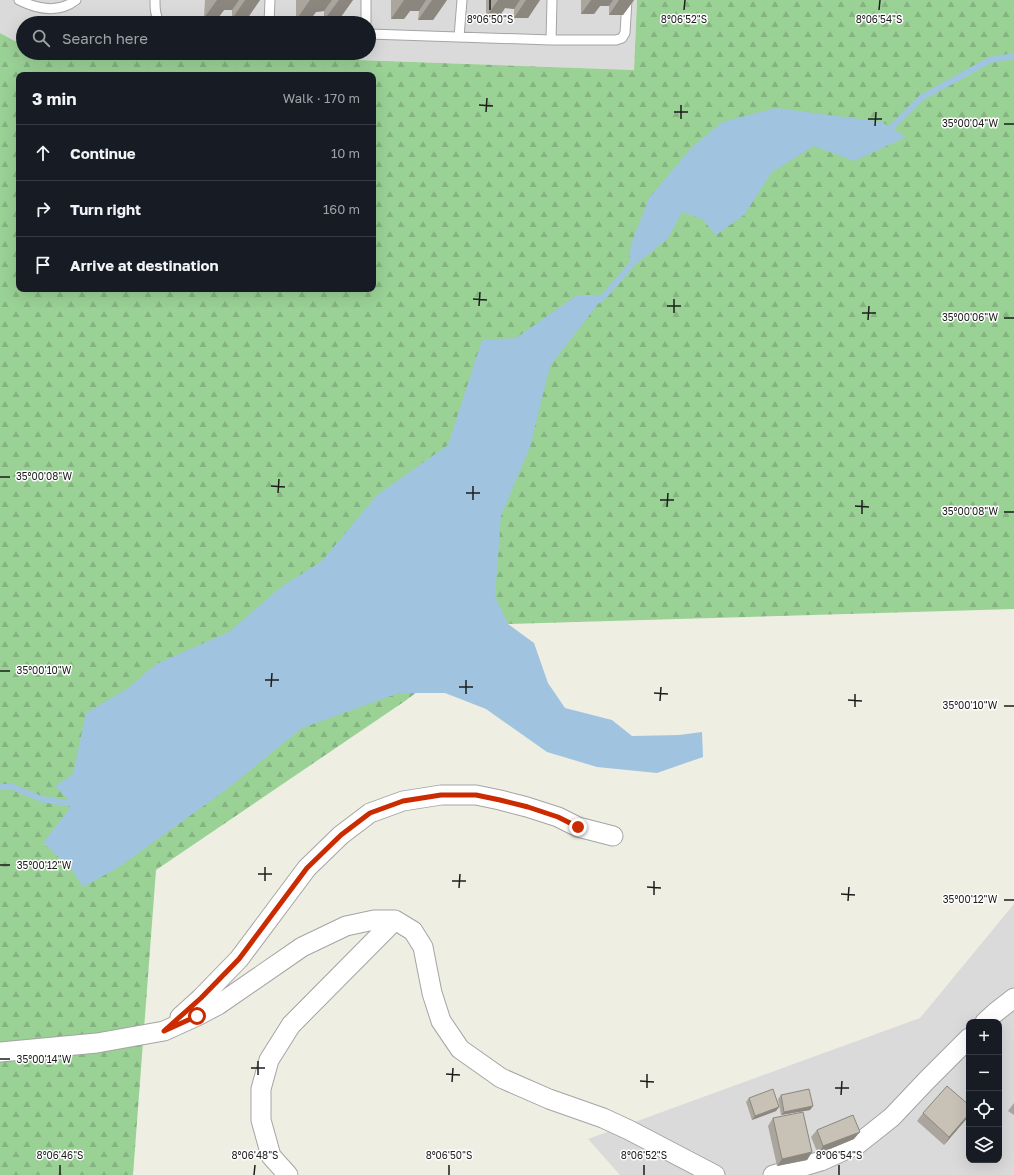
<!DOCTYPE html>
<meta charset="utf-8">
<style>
body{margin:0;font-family:"Golos Text",sans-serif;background:#20242c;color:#f1f3f6}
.controls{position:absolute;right:12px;bottom:12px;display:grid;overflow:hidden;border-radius:8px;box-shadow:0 4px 16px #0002}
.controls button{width:36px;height:36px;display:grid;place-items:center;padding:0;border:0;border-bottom:1px solid #363941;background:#171b24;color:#f1f3f6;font:20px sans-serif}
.stop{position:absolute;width:12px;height:12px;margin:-9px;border:3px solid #cb2b00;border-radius:50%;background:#fff}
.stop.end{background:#cb2b00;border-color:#fff;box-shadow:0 1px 4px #0008}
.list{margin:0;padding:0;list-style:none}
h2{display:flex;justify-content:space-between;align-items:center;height:52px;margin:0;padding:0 16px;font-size:17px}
h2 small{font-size:13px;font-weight:400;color:#9ea1a6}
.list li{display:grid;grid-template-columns:26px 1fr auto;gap:12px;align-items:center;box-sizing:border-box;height:56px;padding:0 16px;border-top:1px solid #363941}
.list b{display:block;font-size:15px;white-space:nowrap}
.list em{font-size:13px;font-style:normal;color:#9ea1a6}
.icon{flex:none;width:22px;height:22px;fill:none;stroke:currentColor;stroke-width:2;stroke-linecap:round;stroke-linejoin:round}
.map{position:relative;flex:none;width:1014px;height:1175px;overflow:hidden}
.search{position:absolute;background:#171b24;box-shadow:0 4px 16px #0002;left:16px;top:16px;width:360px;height:44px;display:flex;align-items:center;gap:10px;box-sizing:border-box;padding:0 14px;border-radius:22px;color:#9ea1a6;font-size:15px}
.panel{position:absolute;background:#171b24;box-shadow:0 4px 16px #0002;left:16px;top:72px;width:360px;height:220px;border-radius:8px}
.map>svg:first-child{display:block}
.residential{fill:#dbdada;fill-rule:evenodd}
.forest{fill:url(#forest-firs);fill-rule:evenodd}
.water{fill:#a0c4e0}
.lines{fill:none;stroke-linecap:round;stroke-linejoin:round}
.stream{stroke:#a0c4e0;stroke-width:6}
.lane-casing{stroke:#a4a4a4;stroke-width:11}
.street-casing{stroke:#a4a4a4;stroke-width:21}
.lane{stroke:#fff;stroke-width:9}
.street{stroke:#fff;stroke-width:19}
.wall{fill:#aba69d}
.shaded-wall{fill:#8b877f}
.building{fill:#c7c1b6;stroke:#8b877f}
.route{stroke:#cb2b00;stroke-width:5}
.ticks{fill:none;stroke:#1d1d1d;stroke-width:1.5}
.ticks-label{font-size:10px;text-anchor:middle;fill:#1d1d1d;stroke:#fff;stroke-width:3;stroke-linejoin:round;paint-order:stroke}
</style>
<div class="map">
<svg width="1014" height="1175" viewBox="0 0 1014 1175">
<defs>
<pattern id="forest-firs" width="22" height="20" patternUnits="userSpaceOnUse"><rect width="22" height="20" fill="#9ad195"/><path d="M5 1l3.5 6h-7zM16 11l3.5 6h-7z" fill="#84b380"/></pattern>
</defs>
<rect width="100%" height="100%" fill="#efeee3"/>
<!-- residential -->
<path class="residential" d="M0 0H637L634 70 164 53H369V23H23V42L15 41 0 33Z
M1014 904V1175H620L588 1139 920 1018ZM969 1022H999V1160H969Z"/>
<!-- forest -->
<path class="forest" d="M637 0H1014V609L508 624 405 701 156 870 133 1175H0V33L15 41 23 42V53H164L634 70ZM19 75H373V289H19Z"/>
<!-- water -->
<path class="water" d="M776 108 882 122 906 137 854 161 814 146 772 172 744 215 716 235 702 219 682 212 668 238 650 253 628 270 631 244 649 198 691 148 722 122Z
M577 295H605L550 366 530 447 501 516 495 596 508 624 534 643 548 683 565 708 612 720 632 736 679 735 702 732 703 757 657 773 597 767 547 752 486 709 445 693H399L302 728 227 789 119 867 83 887 71 868 43 843 73 804 55 786 73 774 86 713 128 688 156 664 229 632 281 587 322 561 377 495 448 445 482 340 516 338Z"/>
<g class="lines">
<!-- stream -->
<path class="stream" d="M886 133 921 98 990 60 1014 56
M599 300 605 295 632 264
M0 787H13L41 799 73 804 80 799"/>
<defs>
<path id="lane" d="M19 0C37 9 58 14 76 0
M155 0C155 8 155 16 160 23
M366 0V23
M269 23 270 0
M369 34 551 40H616L622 38 625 33 627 0
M459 37 462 0
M551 40 552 0"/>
<path id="street" d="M180 1017 201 998 239 959 307 868 341 835 370 813 403 801 441 795H476L500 800 527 807 558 817 578 827 613 836
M985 1022 996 1012 1014 998
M0 1052 97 1043 164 1031 197 1016 218 1005 302 947 346 926 374 920H395L413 931 423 947 432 993 441 1021 460 1049 501 1078 549 1099 603 1118 629 1130 715 1175
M288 1175 271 1156 261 1120V1089L269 1060 291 1025 395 920
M773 1175 821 1161 858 1144 892 1117 927 1080 969 1038"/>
</defs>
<!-- lane casing -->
<use href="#lane" class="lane-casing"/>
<!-- street casing -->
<use href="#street" class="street-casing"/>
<!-- lane -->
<use href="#lane" class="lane"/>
<!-- street -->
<use href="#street" class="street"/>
</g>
<!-- wall -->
<path class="wall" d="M205 0H260L247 19H232V10H224L218 18H204Z
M296 0H353L338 21 324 20V11L316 12 310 20H296Z
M391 0H447L433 20H418L419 11H410L404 19H391Z
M486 0H540L528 18H514V9L505 8 499 17H486Z
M581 0H634L623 15H609V6H600L594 14H581Z
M781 1095 813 1106 810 1110 781 1115 778 1099Z
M749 1098 779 1107 776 1111 752 1120 746 1102Z
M1014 1103V1115L1008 1111Z
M969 1105V1116L944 1145 917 1121 923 1113Z
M773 1118 812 1152 807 1160 777 1166 768 1126Z
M817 1130 854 1139 818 1154 811 1137Z"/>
<!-- shaded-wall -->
<path class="shaded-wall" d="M217 0H239L232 10H224L218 18H204Z
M245 0H260L247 19H232Z
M310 0H332L324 11 316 12 310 20H296Z
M339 0H353L338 21 324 20Z
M404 0H426L419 11H410L404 19H391Z
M432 0H447L433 20H418Z
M498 0H520L514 9 505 8 499 17H486Z
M526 0H540L528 18H514Z
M591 0H613L609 6H600L594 14H581Z
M619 0H634L623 15H609Z
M813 1106 810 1110 781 1115 784 1112Z
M779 1107 776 1111 752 1120 755 1116Z
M969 1114 968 1117 944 1145 949 1137Z
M860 1132 854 1139 818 1154 823 1146Z
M812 1152 807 1160 777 1166 782 1159Z"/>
<!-- building -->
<path class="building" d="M947 1086 969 1105V1114L949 1137 923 1113Z
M773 1089 779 1107 755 1116 749 1098Z
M809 1089 813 1106 784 1112 781 1095Z
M803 1112 812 1152 782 1159 773 1118Z
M853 1115 860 1132 823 1146 817 1130Z"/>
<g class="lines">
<!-- route -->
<path class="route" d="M197 1016 164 1031 201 998 239 959 307 868 341 835 370 813 403 801 441 795H476L500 800 528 807 558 817 578 827"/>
</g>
<!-- ticks -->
<path class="ticks" d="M490 10V0M684 10 685 0M879 10 880 0M479 105 493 106M486 112 487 98M674 112H688M681 119V105M868 119H882M1004 124H1014M875 126 876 112M473 299 487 300M479 306 480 292M667 306H681M674 313V299M862 313H876M1004 318H1014M868 320 869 306M0 477H10M271 486 285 487M278 493 279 479M466 493H480M473 500V486M660 500H674M855 506 869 507M667 507 668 493M1004 512H1014M862 514V500M0 671H10M265 680H279M271 687 272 673M459 687H473M654 693 668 694M466 694V680M848 700 862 701M660 701 661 687M1004 706H1014M855 707V694M0 865H10M258 874H272M265 881V867M452 881H466M647 887 661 888M459 888 460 874M841 894 855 895M654 895V881M1004 900H1014M848 901 849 887M0 1059H10M251 1068H265M446 1074 460 1075M258 1075V1061M640 1081 654 1082M452 1082 453 1068M647 1088V1074M835 1088H849M841 1095 842 1081M60 1175V1165M254 1175 255 1165M449 1175V1165M644 1175V1165M839 1175V1165"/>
<g class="ticks-label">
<text x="490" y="23">8°06'50"S</text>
<text x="684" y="23">8°06'52"S</text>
<text x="879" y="23">8°06'54"S</text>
<text x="970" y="127">35°00'04"W</text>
<text x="970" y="321">35°00'06"W</text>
<text x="44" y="480">35°00'08"W</text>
<text x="970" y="515">35°00'08"W</text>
<text x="44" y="674">35°00'10"W</text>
<text x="970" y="709">35°00'10"W</text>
<text x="44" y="869">35°00'12"W</text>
<text x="970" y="903">35°00'12"W</text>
<text x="44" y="1063">35°00'14"W</text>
<text x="60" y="1159">8°06'46"S</text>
<text x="255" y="1159">8°06'48"S</text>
<text x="449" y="1159">8°06'50"S</text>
<text x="644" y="1159">8°06'52"S</text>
<text x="839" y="1159">8°06'54"S</text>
</g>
</svg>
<div class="controls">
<button>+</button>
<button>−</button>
<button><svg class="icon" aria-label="locate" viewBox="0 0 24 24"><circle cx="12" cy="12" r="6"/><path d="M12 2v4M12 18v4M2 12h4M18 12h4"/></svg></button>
<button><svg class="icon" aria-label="layers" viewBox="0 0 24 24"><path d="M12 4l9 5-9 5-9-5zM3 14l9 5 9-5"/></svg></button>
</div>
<div class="stop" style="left:197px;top:1016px"></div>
<div class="stop end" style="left:578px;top:827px"></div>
<div class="search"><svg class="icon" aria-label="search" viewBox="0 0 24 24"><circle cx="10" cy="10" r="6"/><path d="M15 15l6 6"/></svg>Search here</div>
<section class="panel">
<h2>3 min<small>Walk · 170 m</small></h2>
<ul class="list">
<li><svg class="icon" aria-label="ahead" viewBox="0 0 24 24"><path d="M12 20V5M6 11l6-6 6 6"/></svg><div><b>Continue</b></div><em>10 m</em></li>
<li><svg class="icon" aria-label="right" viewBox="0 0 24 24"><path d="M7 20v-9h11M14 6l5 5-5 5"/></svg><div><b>Turn right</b></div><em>160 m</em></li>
<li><svg class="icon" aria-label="arrive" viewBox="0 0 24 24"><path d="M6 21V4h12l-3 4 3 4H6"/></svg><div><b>Arrive at destination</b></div></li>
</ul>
</section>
</div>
